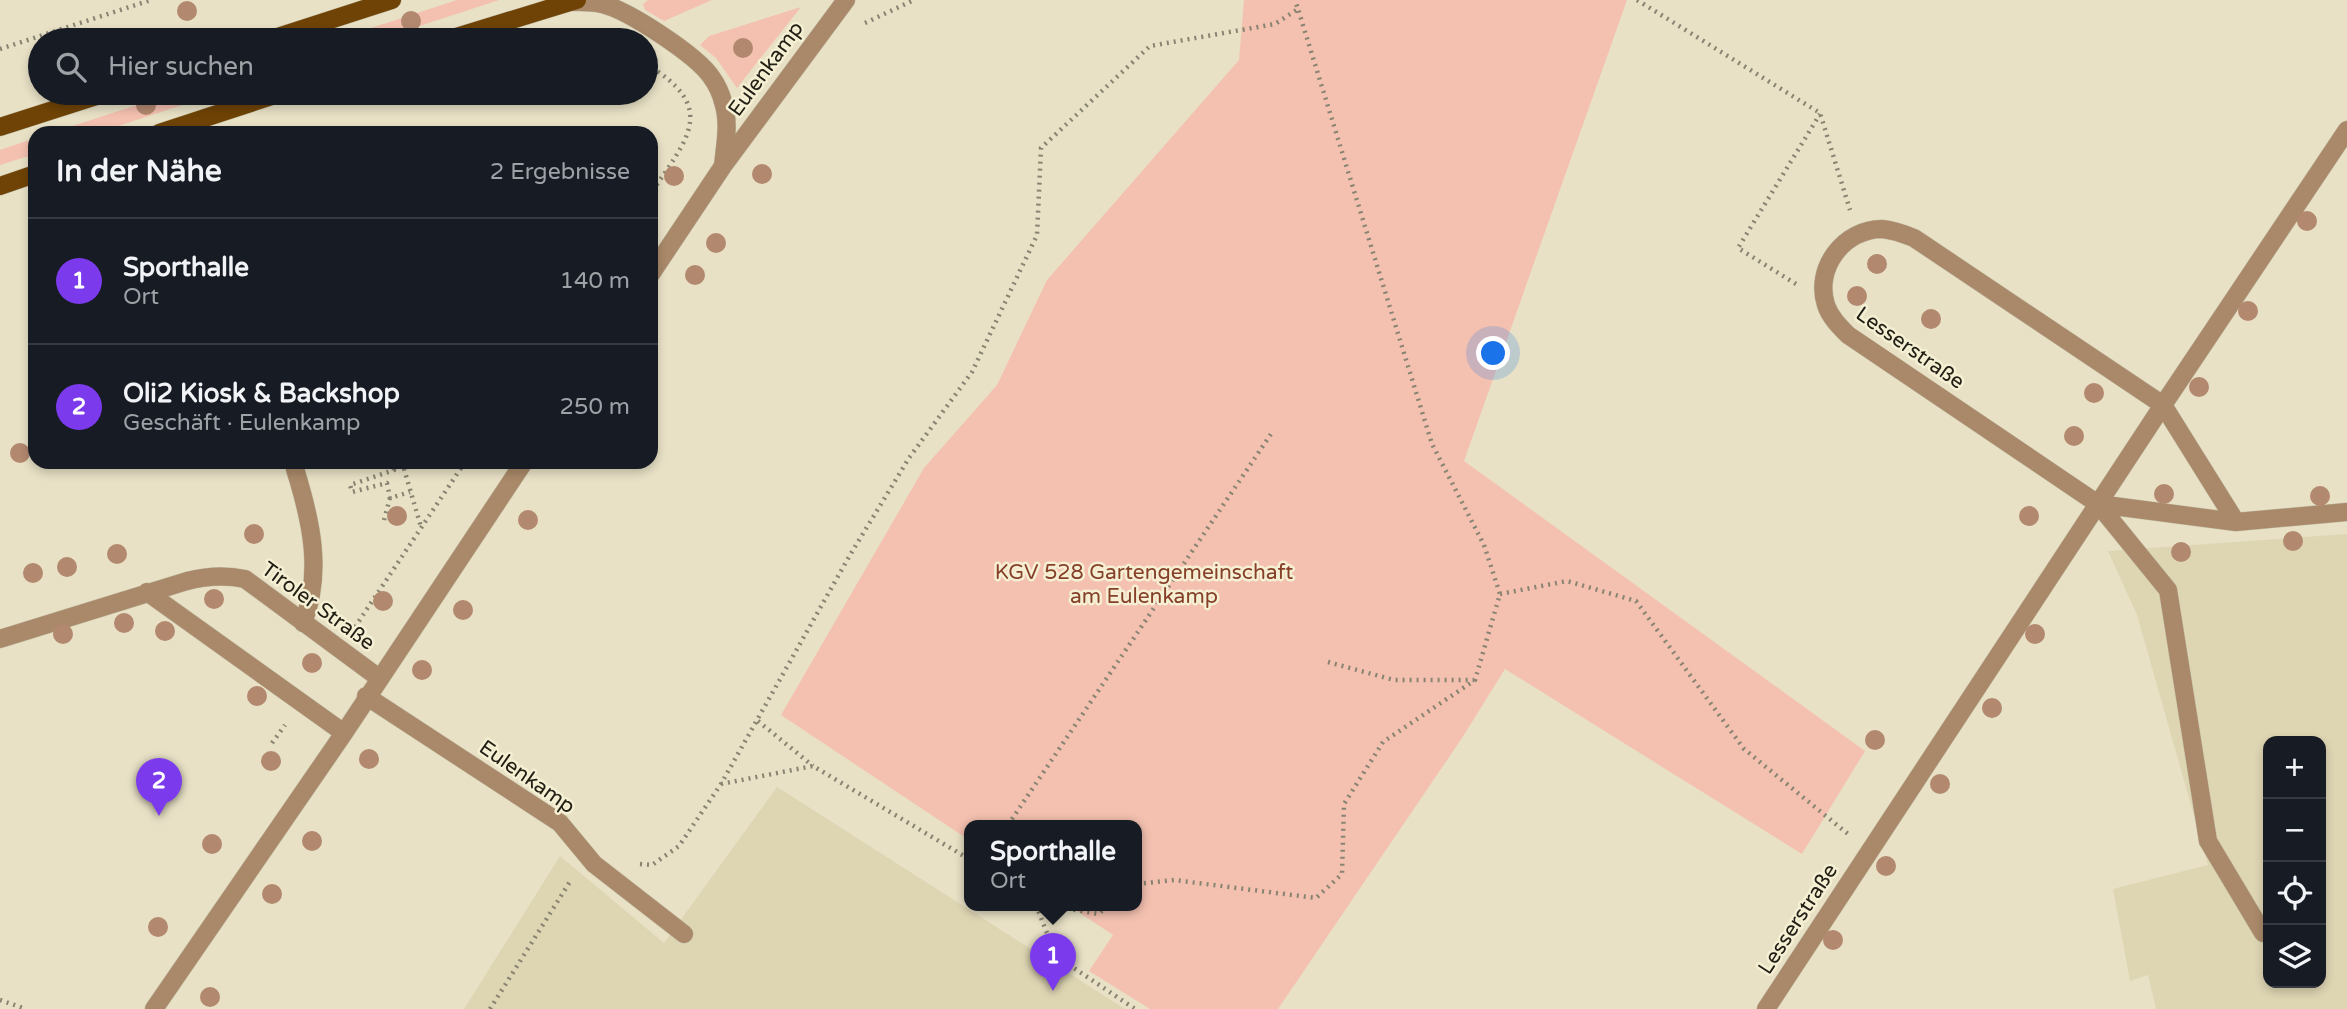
<!DOCTYPE html>
<html lang="de">
<meta charset="utf-8">
<style>
body{margin:0;font-family:"Varela Round",sans-serif;background:#242831;color:#f1f3f6}
.controls{position:absolute;right:21px;bottom:21px;display:grid;overflow:hidden;border-radius:14px;box-shadow:0 4px 10px #0003}
.controls button{width:63px;height:63px;display:grid;place-items:center;padding:0;border:0;border-bottom:2px solid #363941;background:#171b24;color:#f1f3f6;font:35px sans-serif}
.you{position:absolute;left:1494px;top:354px;width:24px;height:24px;margin:-18px;border:5px solid #fff;border-radius:50%;background:#1a73e8;box-shadow:0 0 0 10px #1a73e833}
.badge{display:grid;place-items:center;width:46px;height:46px;border-radius:50%;background:#7c3aed;color:#fff;font-size:23px;font-weight:700}
.pin{position:absolute;translate:-50% -58px;filter:drop-shadow(0 2px 4px #0008)}
.pin::after{content:'';position:absolute;top:37px;width:24px;height:21px;background:inherit;clip-path:polygon(0 0,100% 0,50% 100%)}
.popup{position:absolute;left:964px;top:820px;width:178px;height:91px;box-sizing:border-box;display:grid;place-content:center;border-radius:14px;background:#171b24;filter:drop-shadow(0 2px 5px #0005);font-size:23px;white-space:nowrap;color:#9ea1a6}
.popup b{font-size:26px;color:#f1f3f6}
.popup::after{content:'';position:absolute;left:50%;top:100%;margin-left:-14px;border:14px solid transparent;border-top-color:#171b24}
.list{margin:0;padding:0;list-style:none}
h2{display:flex;justify-content:space-between;align-items:center;height:91px;margin:0;padding:0 28px;font-size:30px}
h2 small{font-size:23px;font-weight:400;color:#9ea1a6}
.list li{display:grid;grid-template-columns:46px 1fr auto;gap:21px;align-items:center;box-sizing:border-box;height:126px;padding:0 28px;border-top:2px solid #363941}
.list b{display:block;font-size:26px;white-space:nowrap}
.list p{margin:0;font-size:23px;white-space:nowrap;color:#9ea1a6}
.list em{font-size:23px;font-style:normal;color:#9ea1a6}
.icon{flex:none;width:38px;height:38px;fill:none;stroke:currentColor;stroke-width:2;stroke-linecap:round;stroke-linejoin:round}
.map{position:relative;flex:none;width:2347px;height:1009px;overflow:hidden}
.search{position:absolute;background:#171b24;box-shadow:0 4px 10px #0003;left:28px;top:28px;width:630px;height:77px;display:flex;align-items:center;gap:18px;box-sizing:border-box;padding:0 24px;border-radius:38px;color:#9ea1a6;font-size:26px}
.panel{position:absolute;background:#171b24;box-shadow:0 4px 10px #0003;left:28px;top:126px;width:630px;height:343px;border-radius:21px}
.map>svg:first-child{display:block}
.built{fill:#ded5b3;fill-rule:evenodd}
.green{fill:#f4c1b0}
.lines{fill:none;stroke-linecap:round;stroke-linejoin:round}
.minor-casing{stroke:#c4bea6;stroke-width:19}
.major-casing{stroke:#c4bea6;stroke-width:19}
.path{stroke:#888471;stroke-width:4.5;stroke-dasharray:2 5;stroke-linecap:butt}
.minor{stroke:#a98969;stroke-width:18}
.major{stroke:#6f4305;stroke-width:18}
.tree{fill:#b2886f}
.labels{text-anchor:middle;dominant-baseline:central;stroke-width:5;stroke-linejoin:round;paint-order:stroke}
.street-label{font-size:21px;fill:#222016;stroke:#f5efd3}
.park-label{font-size:21px;fill:#863f28;stroke:#f5efd3}
</style>
<div class="map">
<svg width="2347" height="1009" viewBox="0 0 2347 1009">
<rect width="100%" height="100%" fill="#e8e1c6"/>
<!-- built -->
<path class="built" d="M2347 534V1009H2156L2148 975 2130 981 2113 889 2208 865 2137 615 2108 551ZM2268 741H2321V983H2268Z
M777 787 1125 1009H464L560 856 664 943Z"/>
<!-- green -->
<path class="green" d="M457 0H499L377 40H334Z
M648 0H712L664 21 645 10 643 4Z
M1244 0H1627L1464 461 1865 751 1802 854 1505 669 1462 738 1278 1009H1150L1089 971 1113 935 1068 905H1137V825H969V840L781 715 924 468 997 385 1047 280 1239 60Z
M801 7 737 88 716 58 700 45 709 36Z
M174 93H219L97 133H51Z
M35 138V154L0 165V150Z"/>
<g class="lines">
<defs>
<path id="minor" d="M570 2C580 2 591 1 602 4 628 10 698 56 712 78 717 85 721 94 723 102 730 123 725 145 723 166
M651 274 723 166 846 0
M295 469C311 520 323 572 303 623
M2098 504 2236 522 2347 512
M2236 522 2163 405 1914 238C1904 234 1893 230 1882 229 1844 229 1814 268 1826 305 1830 317 1839 326 1848 335L2098 504 2168 590 2208 841 2263 933
M147 592 344 733
M0 639 187 581C207 576 226 575 245 579L379 678
M366 696 560 823 594 864 684 934
M154 1009 344 733 524 462
M1766 1009 2163 405 2347 130"/>
<path id="major" d="M268 40 392 0
M446 40 577 0
M0 127 106 93
M159 133 281 93
M0 186 35 174"/>
</defs>
<!-- minor casing -->
<use href="#minor" class="minor-casing"/>
<!-- major casing -->
<use href="#major" class="major-casing"/>
<!-- path -->
<path class="path" d="M1637 0 1820 113 1850 210
M865 23 914 0
M0 49 151 0
M646 64C718 107 689 137 651 193
M1796 284 1738 248 1820 114
M392 462 394 470 350 485 352 492 387 483 390 498 410 492
M402 462 421 527
M384 520 390 498
M1500 594 1567 581 1636 601 1744 749 1848 834
M355 627 465 462
M1328 662 1394 680H1474
M758 721 813 766
M272 743 285 725
M721 784 813 766 969 859
M1008 825 1273 431
M640 864 652 865 679 846 721 784 850 555 909 458 972 372 1037 235 1041 148 1150 46 1275 24 1298 9 1295 0
M1137 884 1174 880 1316 898 1342 874 1344 804 1383 742 1475 680 1500 594 1484 545 1432 444 1298 9
M1036 905 1056 956 1135 1009
M1046 905 1099 914 1107 905
M0 1000 26 1009
M490 1009 571 880"/>
<!-- minor -->
<use href="#minor" class="minor"/>
<!-- major -->
<use href="#major" class="major"/>
</g>
<!-- trees -->
<g class="tree">
<circle cx="187" cy="11" r="10"/>
<circle cx="411" cy="21" r="10"/>
<circle cx="743" cy="48" r="10"/>
<circle cx="146" cy="105" r="10"/>
<circle cx="762" cy="174" r="10"/>
<circle cx="674" cy="176" r="10"/>
<circle cx="2307" cy="221" r="10"/>
<circle cx="716" cy="243" r="10"/>
<circle cx="1877" cy="264" r="10"/>
<circle cx="695" cy="275" r="10"/>
<circle cx="1857" cy="296" r="10"/>
<circle cx="2248" cy="311" r="10"/>
<circle cx="1931" cy="319" r="10"/>
<circle cx="2199" cy="387" r="10"/>
<circle cx="2094" cy="393" r="10"/>
<circle cx="2074" cy="436" r="10"/>
<circle cx="20" cy="453" r="10"/>
<circle cx="2164" cy="494" r="10"/>
<circle cx="2320" cy="496" r="10"/>
<circle cx="397" cy="516" r="10"/>
<circle cx="2029" cy="516" r="10"/>
<circle cx="528" cy="520" r="10"/>
<circle cx="254" cy="534" r="10"/>
<circle cx="2293" cy="541" r="10"/>
<circle cx="2181" cy="552" r="10"/>
<circle cx="117" cy="554" r="10"/>
<circle cx="67" cy="567" r="10"/>
<circle cx="33" cy="573" r="10"/>
<circle cx="214" cy="599" r="10"/>
<circle cx="383" cy="601" r="10"/>
<circle cx="463" cy="610" r="10"/>
<circle cx="124" cy="623" r="10"/>
<circle cx="165" cy="631" r="10"/>
<circle cx="63" cy="634" r="10"/>
<circle cx="2035" cy="634" r="10"/>
<circle cx="312" cy="663" r="10"/>
<circle cx="422" cy="670" r="10"/>
<circle cx="257" cy="696" r="10"/>
<circle cx="1992" cy="708" r="10"/>
<circle cx="1875" cy="740" r="10"/>
<circle cx="369" cy="759" r="10"/>
<circle cx="271" cy="761" r="10"/>
<circle cx="1940" cy="784" r="10"/>
<circle cx="312" cy="841" r="10"/>
<circle cx="212" cy="844" r="10"/>
<circle cx="1886" cy="866" r="10"/>
<circle cx="272" cy="894" r="10"/>
<circle cx="158" cy="927" r="10"/>
<circle cx="1833" cy="940" r="10"/>
<circle cx="210" cy="997" r="10"/>
</g>
<g class="labels">
<!-- street labels -->
<g class="street-label">
<text transform="translate(766 69) rotate(-54)">Eulenkamp</text>
<text transform="translate(1910 348) rotate(35)">Lesserstraße</text>
<text transform="translate(318 606) rotate(36)">Tiroler Straße</text>
<text transform="translate(527 777) rotate(35)">Eulenkamp</text>
<text transform="translate(1798 919) rotate(-57)">Lesserstraße</text>
</g>
<!-- park labels -->
<g class="park-label">
<text x="1144" y="572">KGV 528 Gartengemeinschaft<tspan x="1144" dy="24">am Eulenkamp</tspan></text>
</g>
</g>
</svg>
<div class="controls">
<button>+</button>
<button>−</button>
<button><svg class="icon" aria-label="locate" viewBox="0 0 24 24"><circle cx="12" cy="12" r="6"/><path d="M12 2v4M12 18v4M2 12h4M18 12h4"/></svg></button>
<button><svg class="icon" aria-label="layers" viewBox="0 0 24 24"><path d="M12 4l9 5-9 5-9-5zM3 14l9 5 9-5"/></svg></button>
</div>
<div class="you"></div>
<div class="pin badge" style="left:1053px;top:991px">1</div>
<div class="popup"><b>Sporthalle</b>Ort</div>
<div class="pin badge" style="left:159px;top:816px">2</div>
<div class="search"><svg class="icon" aria-label="search" viewBox="0 0 24 24"><circle cx="10" cy="10" r="6"/><path d="M15 15l6 6"/></svg>Hier suchen</div>
<section class="panel">
<h2>In der Nähe<small>2 Ergebnisse</small></h2>
<ul class="list">
<li><span class="badge">1</span><div><b>Sporthalle</b><p>Ort</p></div><em>140 m</em></li>
<li><span class="badge">2</span><div><b>Oli2 Kiosk &amp; Backshop</b><p>Geschäft · Eulenkamp</p></div><em>250 m</em></li>
</ul>
</section>
</div>
